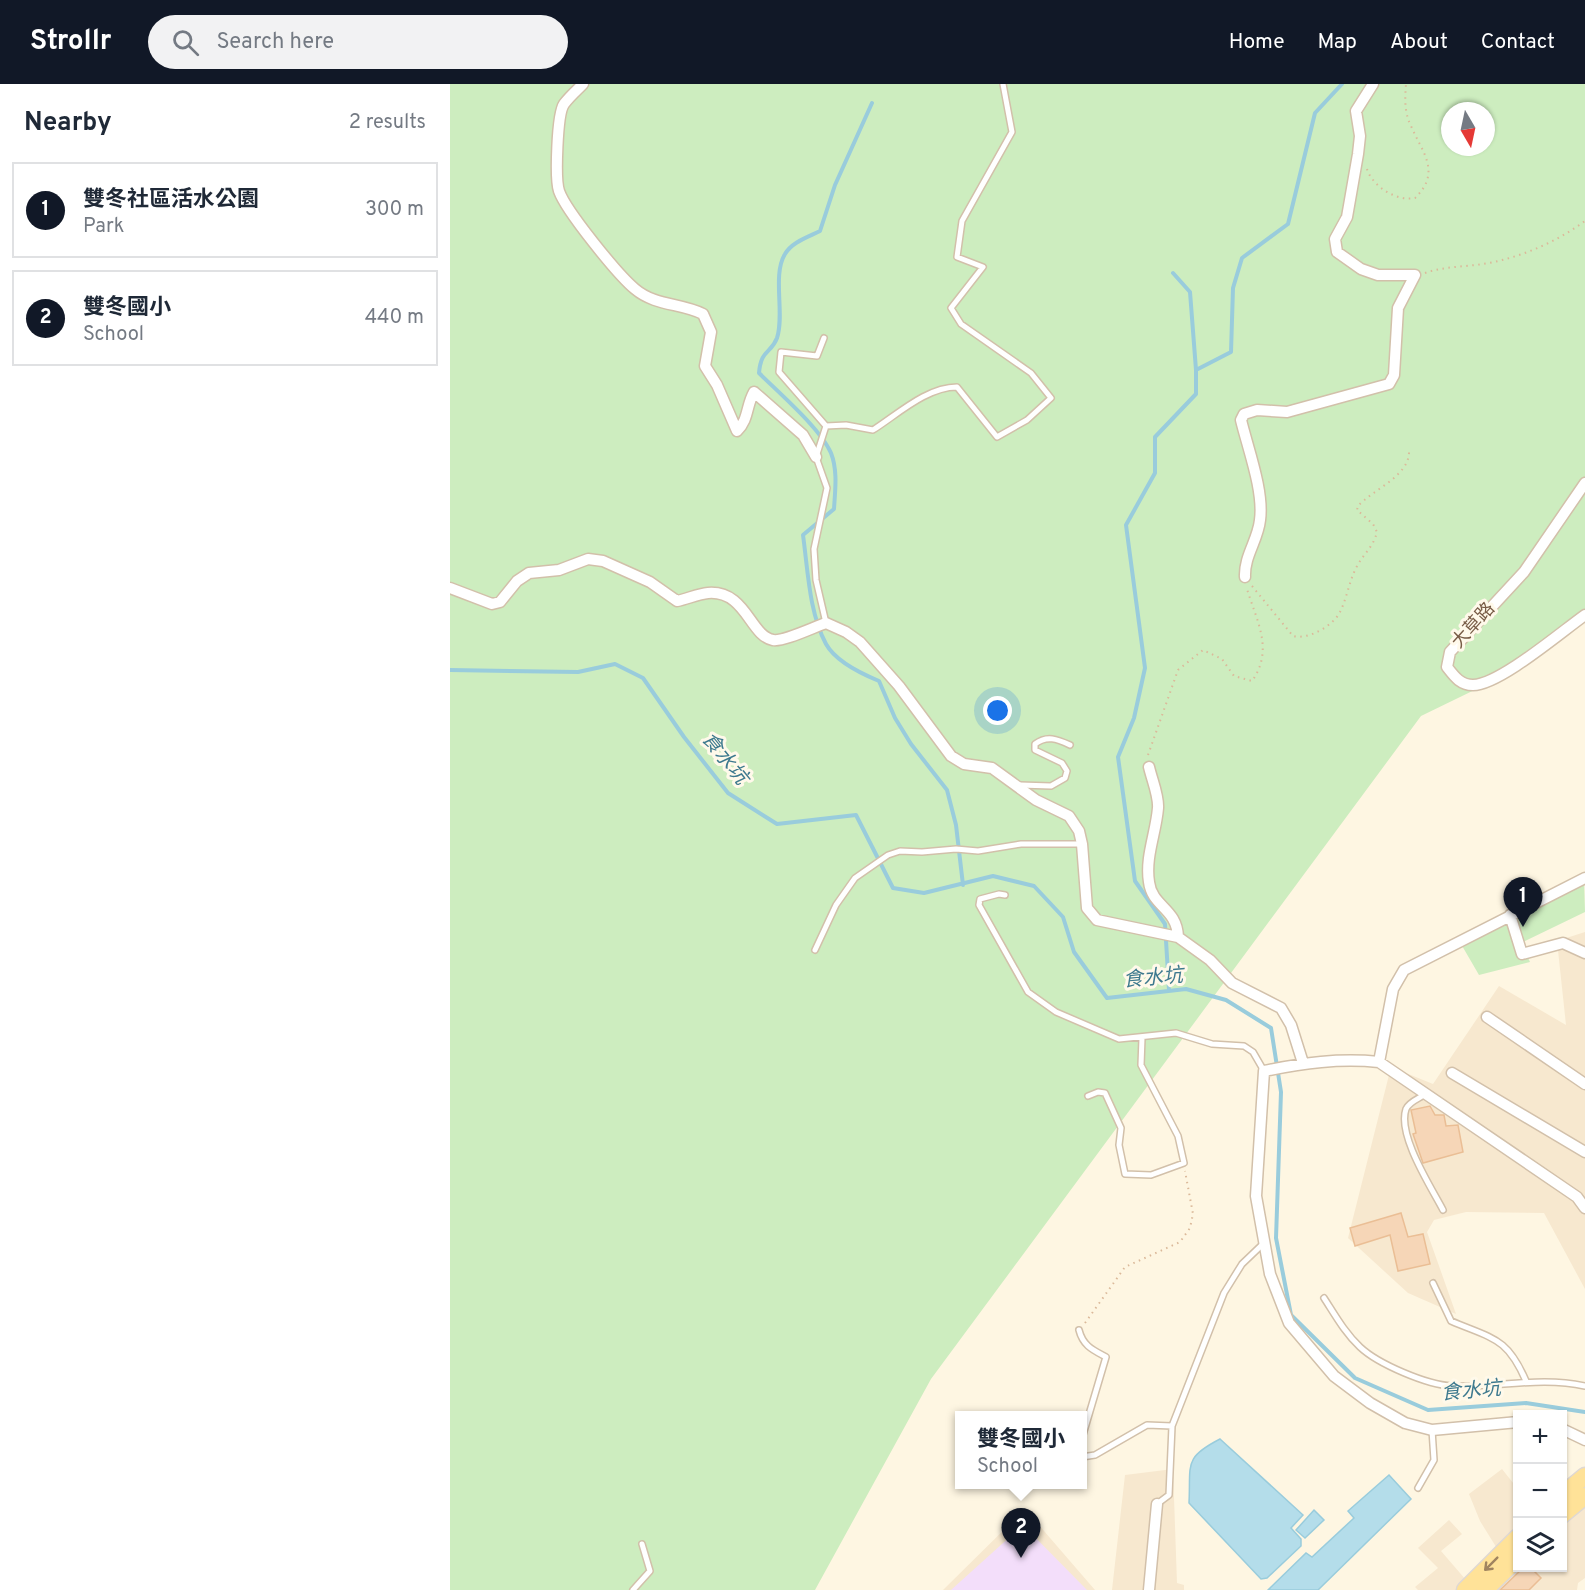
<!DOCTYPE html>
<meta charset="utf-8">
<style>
body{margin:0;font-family:Overpass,"Noto Sans TC",sans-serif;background:#f2f2f3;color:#1f2937}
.controls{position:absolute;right:18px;bottom:18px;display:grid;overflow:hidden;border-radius:0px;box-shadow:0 2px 4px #0004}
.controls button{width:54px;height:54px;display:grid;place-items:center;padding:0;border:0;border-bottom:2px solid #e0e1e3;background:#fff;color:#1f2937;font:30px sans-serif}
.compass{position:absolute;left:991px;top:18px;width:54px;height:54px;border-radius:50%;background:#fff;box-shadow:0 2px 4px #0004;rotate:171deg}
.you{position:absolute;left:548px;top:627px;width:21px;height:21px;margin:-15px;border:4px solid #fff;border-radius:50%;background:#1a73e8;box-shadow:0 0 0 9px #1a73e833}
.badge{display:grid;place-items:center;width:39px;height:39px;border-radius:50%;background:#111827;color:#fff;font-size:20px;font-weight:700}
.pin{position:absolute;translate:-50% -50px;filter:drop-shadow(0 2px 3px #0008)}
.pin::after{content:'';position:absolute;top:32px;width:21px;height:18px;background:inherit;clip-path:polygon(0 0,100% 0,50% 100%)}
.popup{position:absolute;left:505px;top:1327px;width:132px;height:78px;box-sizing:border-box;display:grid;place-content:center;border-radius:0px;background:#fff;filter:drop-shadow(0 2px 4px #0005);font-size:20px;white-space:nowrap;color:#747a83}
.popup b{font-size:22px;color:#1f2937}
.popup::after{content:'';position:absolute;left:50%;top:100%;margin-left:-12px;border:12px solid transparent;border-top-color:#fff}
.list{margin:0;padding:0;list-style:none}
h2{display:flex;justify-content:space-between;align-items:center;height:78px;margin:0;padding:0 24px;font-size:26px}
h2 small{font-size:20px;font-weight:400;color:#747a83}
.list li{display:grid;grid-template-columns:39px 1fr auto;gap:18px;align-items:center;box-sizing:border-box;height:96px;margin:0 12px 12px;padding:0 12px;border:2px solid #e0e1e3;border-radius:0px}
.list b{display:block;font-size:22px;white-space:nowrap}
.list p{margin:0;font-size:20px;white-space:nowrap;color:#747a83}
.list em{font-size:20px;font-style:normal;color:#747a83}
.icon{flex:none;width:33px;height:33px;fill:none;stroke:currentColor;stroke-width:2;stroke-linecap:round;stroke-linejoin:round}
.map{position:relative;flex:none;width:1135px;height:1506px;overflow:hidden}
header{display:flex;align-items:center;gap:36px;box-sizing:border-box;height:84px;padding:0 30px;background:#111827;color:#fff}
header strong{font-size:28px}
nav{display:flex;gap:33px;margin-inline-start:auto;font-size:21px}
.search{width:420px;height:54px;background:#f2f2f3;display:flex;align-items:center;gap:15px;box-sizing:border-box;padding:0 21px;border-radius:33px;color:#747a83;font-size:22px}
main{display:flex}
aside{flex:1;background:#fff}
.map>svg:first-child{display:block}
.residential{fill:#f7e8cf}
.education{fill:#f3defa}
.green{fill:#cdedbf;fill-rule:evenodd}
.water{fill:#b4ddea;stroke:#99ccdc;stroke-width:1.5}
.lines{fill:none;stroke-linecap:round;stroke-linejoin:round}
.stream{stroke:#99ccdc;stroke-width:4}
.building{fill:#f6d6b7;stroke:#eabe95;stroke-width:1.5}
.service-casing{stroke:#d2c0aa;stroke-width:8}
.minor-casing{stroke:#d2c0aa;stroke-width:13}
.primary-casing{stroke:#dfd8d3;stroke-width:19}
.path{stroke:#dbb99a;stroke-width:2;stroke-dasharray:1.5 4.5;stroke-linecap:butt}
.service{stroke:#fff;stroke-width:5}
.minor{stroke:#fff;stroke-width:10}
.primary{stroke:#ffe298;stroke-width:16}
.oneway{stroke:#a0845f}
.labels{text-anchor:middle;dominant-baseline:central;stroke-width:6;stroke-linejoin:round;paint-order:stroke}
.street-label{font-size:18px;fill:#785c46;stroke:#fff9ea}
.water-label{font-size:20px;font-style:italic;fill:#3d798e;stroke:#fff9ea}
</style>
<header>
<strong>Strollr</strong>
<div class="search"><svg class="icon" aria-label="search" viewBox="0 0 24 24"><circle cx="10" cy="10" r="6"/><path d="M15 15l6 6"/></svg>Search here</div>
<nav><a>Home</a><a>Map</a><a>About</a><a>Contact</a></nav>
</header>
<main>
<aside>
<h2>Nearby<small>2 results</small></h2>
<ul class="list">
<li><span class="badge">1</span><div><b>雙冬社區活水公園</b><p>Park</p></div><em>300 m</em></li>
<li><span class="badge">2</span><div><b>雙冬國小</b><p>School</p></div><em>440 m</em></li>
</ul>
</aside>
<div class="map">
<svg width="1135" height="1506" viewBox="0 0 1135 1506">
<rect width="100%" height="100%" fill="#fef6e2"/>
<!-- residential -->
<path class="residential" d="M1135 848V1205L1094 1129 1016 1128 984 1136 977 1148 1006 1230 958 1209 898 1154 941 983 983 1000 1049 902 1116 941 1107 857Z
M723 1385 727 1499 734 1501V1506H662L675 1391Z
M1052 1385 1067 1404 1068 1484H1112L1113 1403 1135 1386V1494L1128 1499 1127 1506H968L965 1503 988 1484 968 1464 999 1436 1012 1450 991 1467 1016 1496 1048 1466 1030 1437 1019 1410Z
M575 1425 645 1506H493Z"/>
<!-- education -->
<path class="education" d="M573 1441 637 1506H501Z"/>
<!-- green -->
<path class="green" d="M0 0H1135V537L1043 597 971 632 481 1295 365 1506H0ZM1000 27H1036V63H1000Z
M1134 795 1135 828 1071 859 1080 878 1029 891 1011 860Z"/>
<!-- water -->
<path class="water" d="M770 1355 853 1431 841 1444 851 1455V1462L817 1494 811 1495 739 1419C741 1380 733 1374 770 1355Z
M939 1391 961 1415 868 1506H818L856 1469 862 1473 904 1434 898 1427Z
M864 1426 874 1436 855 1454 846 1446Z"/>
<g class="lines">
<!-- stream -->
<path class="stream" d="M422 19 385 101 370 147C358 153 342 158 335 170 322 191 335 230 327 254 321 270 311 265 309 289 329 309 370 344 381 369 388 387 385 407 384 425L353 451C358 487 359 528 376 560 386 578 412 590 429 597L445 634 461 660 497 706 506 741 513 801
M723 189 740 208 746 286
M0 586 128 588 165 580 193 594 234 653 278 709 327 740 406 731 443 804 474 809 543 792 584 802 613 833 624 868 657 914 736 905 776 916 821 944 831 1008 826 1154 841 1231 905 1294 978 1326 1076 1319 1135 1328
M719 906 715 840 685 797 668 673 684 634 695 584 676 441 705 389V353L746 310V286L781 268 783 204 792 174 838 140 865 29 892 0"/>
</g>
<!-- building -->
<path class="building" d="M980 1022 985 1031H994L996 1042 1008 1041 1013 1068 973 1079 963 1050 966 1049 961 1026Z
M951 1129 958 1153 973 1150 980 1180 948 1187 940 1151 905 1162 900 1144Z
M1073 1484H1081L1091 1494 1079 1506H1050Z"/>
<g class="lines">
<defs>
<path id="service" d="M374 254 367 272 331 268 329 288 376 342
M376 539 366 496 364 465 377 404 366 373 376 342 396 341 423 346C448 330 477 303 507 303L547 353 577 336 601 314 581 289 511 240 501 224 533 183 507 173 512 137 562 48 553 0
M570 701 601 702 615 694 617 687 612 679 585 666V660C597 651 607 655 620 661
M555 811 549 810 530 815 529 821 578 908 606 928 669 955 726 949 762 960 794 962 803 968 814 987
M365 866 386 821 405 794 438 771 450 767 472 768 506 765 528 767 571 760H632
M974 1011C968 1015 959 1018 956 1025 947 1051 981 1103 993 1126
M638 1012 648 1008 655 1009 671 1044 669 1061 675 1090 701 1091 734 1079 728 1052 691 981 692 954
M983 1199 1001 1237C1043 1255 1057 1253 1076 1297
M874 1214C885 1231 895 1249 910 1263 928 1280 977 1301 1002 1302 1047 1304 1090 1292 1135 1302
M629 1246C633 1262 643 1266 656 1273L632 1354
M632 1373 645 1371 697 1341 722 1342
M968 1404 984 1376 982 1346
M707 1420 719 1411 722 1342 774 1209 792 1180 815 1158
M183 1506 200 1487 192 1460"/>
<path id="minor" d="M133 0C127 6 119 13 114 20 107 30 105 95 109 107 116 127 168 191 185 205 205 222 231 219 253 230L261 248 255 282 267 301 287 347C299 335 296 322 304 308L353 351 366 373
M1135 399 1074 488 1000 568 997 583C1004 592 1010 601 1023 601 1049 601 1111 548 1135 531
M795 493C794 472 808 456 810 436 814 407 798 365 791 336L794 330 807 326 837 328 939 300 944 291 948 224 965 191H928L911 185 887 168 885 155 897 133 908 70 910 52 906 27 923 0
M0 504 42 520 50 518 67 497 79 489 109 486 138 475 153 477 200 498 227 517C237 515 248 510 258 509 296 506 300 552 323 556 333 558 364 543 376 539L396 548 410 558 449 602 501 672 514 680 542 684 586 716 619 732 629 747 632 760 637 824 647 836 728 853
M699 683C702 696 709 712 708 724 706 749 695 773 699 798 702 823 727 824 728 853L760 876 782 899 831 924 841 941 853 979
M1060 831 1072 870 1113 859 1135 869
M1037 933 1135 1000
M929 978 943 905 954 886 1135 794
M1002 989 1135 1068
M1068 1338 982 1346 955 1339 920 1319 884 1292 839 1239 820 1190 806 1112 814 987C853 979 889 974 929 978L1127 1113 1135 1124
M1112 1345 1135 1356
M699 1506 707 1420"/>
<path id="primary" d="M1112 1411 1135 1392
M1112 1431 1135 1412
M1015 1506 1068 1453
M1035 1506 1068 1474"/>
</defs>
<!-- service casing -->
<use href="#service" class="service-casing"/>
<!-- minor casing -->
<use href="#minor" class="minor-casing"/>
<!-- primary casing -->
<use href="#primary" class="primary-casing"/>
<!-- path -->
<path class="path" d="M917 85C922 102 947 118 965 114 992 88 972 68 961 42 954 28 955 14 956 0
M975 189C995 182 1017 183 1039 179 1074 172 1106 158 1135 137
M802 502 843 552C858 556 883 542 890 528 897 514 899 498 906 484 913 470 923 464 927 448L923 440 907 426 908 422C922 406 960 392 959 367
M698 671 728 586 753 566 772 575 784 592 802 597C824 566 807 538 797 505
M635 1239 675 1183 730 1158 740 1144 743 1130 735 1087"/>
<!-- service -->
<use href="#service" class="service"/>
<!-- minor -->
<use href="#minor" class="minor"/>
<!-- primary -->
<use href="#primary" class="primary"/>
</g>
<!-- one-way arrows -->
<defs><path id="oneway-shaft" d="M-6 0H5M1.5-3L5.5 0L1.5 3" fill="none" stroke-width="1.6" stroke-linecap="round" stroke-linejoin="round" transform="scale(1.5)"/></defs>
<use class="oneway" href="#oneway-shaft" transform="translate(1041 1480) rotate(135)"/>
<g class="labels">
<!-- street labels -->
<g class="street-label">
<text transform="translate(1024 542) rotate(-48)">大草路</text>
</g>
<!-- water labels -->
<g class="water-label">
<text transform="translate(274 675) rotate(51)">食水坑</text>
<text transform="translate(703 895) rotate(-5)">食水坑</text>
<text transform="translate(1021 1308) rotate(-5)">食水坑</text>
</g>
</g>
</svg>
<div class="controls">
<button>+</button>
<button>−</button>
<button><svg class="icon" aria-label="layers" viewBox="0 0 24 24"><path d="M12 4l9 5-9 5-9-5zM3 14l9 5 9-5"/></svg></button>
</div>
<svg class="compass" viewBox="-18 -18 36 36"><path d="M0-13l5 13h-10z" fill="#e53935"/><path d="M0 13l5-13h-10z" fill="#747a83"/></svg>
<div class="you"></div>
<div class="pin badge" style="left:1073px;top:843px">1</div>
<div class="pin badge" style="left:571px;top:1474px">2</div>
<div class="popup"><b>雙冬國小</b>School</div>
</div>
</main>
